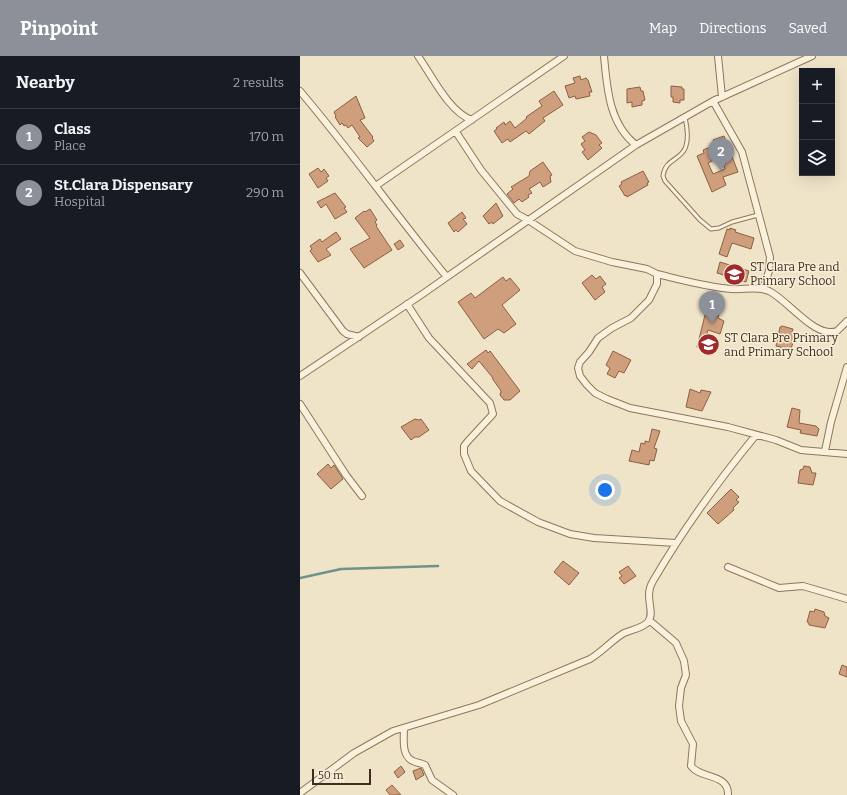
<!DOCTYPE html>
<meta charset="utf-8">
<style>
body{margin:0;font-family:Bitter,serif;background:#242831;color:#f1f3f6}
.controls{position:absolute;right:12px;top:12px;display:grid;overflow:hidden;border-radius:0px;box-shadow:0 4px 16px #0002}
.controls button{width:36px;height:36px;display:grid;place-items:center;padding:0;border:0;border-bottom:1px solid #363941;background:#171b24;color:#f1f3f6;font:20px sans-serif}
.scale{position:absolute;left:12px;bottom:10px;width:59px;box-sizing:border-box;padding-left:4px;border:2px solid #3d2e20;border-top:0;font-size:11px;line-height:14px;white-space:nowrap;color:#3d2e20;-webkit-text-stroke:3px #f7eed8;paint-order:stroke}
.you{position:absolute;left:305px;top:434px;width:14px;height:14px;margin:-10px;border:3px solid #fff;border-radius:50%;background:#1a73e8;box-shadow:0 0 0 6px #1a73e833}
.badge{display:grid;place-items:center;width:26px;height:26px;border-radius:50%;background:#8c9099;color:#fff;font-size:13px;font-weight:700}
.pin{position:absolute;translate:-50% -33px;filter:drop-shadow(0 1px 2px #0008)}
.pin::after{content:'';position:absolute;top:21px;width:14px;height:12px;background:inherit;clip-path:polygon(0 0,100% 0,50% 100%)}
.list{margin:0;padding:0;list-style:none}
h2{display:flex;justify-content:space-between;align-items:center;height:52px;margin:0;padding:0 16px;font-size:17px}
h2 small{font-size:13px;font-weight:400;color:#9ea1a6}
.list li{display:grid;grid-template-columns:26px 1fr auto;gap:12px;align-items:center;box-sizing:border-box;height:56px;padding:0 16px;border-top:1px solid #363941}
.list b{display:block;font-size:15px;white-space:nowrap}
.list p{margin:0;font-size:13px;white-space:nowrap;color:#9ea1a6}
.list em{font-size:13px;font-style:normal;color:#9ea1a6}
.icon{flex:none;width:22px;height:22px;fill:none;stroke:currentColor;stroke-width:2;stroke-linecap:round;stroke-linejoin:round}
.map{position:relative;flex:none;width:547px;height:739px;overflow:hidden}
header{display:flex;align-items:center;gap:24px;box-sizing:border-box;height:56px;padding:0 20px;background:#8c9099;color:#fff}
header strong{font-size:19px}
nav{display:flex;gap:22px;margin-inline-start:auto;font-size:14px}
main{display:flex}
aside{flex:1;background:#171b24}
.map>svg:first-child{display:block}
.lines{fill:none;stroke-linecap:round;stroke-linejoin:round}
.stream{stroke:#6f938a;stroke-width:2.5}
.building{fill:#cf9f7d;stroke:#8d5f41;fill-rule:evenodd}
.service-casing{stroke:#8d765c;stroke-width:5}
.minor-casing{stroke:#8d765c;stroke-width:8}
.service{stroke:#faf1dc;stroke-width:3}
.minor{stroke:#faf1dc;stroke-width:6}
.labels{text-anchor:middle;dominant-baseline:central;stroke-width:3;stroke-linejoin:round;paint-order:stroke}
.poi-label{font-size:12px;fill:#3d2e20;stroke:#f7eed8;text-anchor:start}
</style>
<header>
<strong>Pinpoint</strong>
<nav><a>Map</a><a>Directions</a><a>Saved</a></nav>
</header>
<main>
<aside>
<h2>Nearby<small>2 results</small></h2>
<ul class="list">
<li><span class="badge">1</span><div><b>Class</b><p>Place</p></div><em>170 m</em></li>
<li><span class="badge">2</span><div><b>St.Clara Dispensary</b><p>Hospital</p></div><em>290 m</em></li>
</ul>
</aside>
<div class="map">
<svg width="547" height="739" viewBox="0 0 547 739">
<rect width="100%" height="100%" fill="#f0e4c8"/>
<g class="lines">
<!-- stream -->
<path class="stream" d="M0 522 41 513 138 510"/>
</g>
<!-- building -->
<path class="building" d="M280 20 281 24 286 22 288 24 292 36H289L290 40 276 43 275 40 269 42 265 30 275 27 273 22Z
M371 30 382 31V33H384V44H380V47L373 46V41H371Z
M340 31 341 35H343L345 44 342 45V49L332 51V46L327 47V33Z
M254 35 263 49 243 62 245 65 229 78 226 75 210 86 208 83 202 87 194 75 197 73 196 72 204 66 205 69 210 65 215 72 227 62 226 61 242 50 239 45Z
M56 40 65 62 60 64 73 81 72 82 74 85 67 91 58 82 60 81 52 69 48 72 46 69 44 70 42 67 40 69 35 61 36 60 34 56Z
M289 76 296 79 302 87 299 89 302 92 288 104 282 96 285 94 281 88 285 85 282 81Z
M424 80 438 116 423 121 426 129 412 136 397 100 404 97 403 94 415 89 413 84ZM420 101 425 113 413 118 408 107Z
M243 106 252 119 250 120 251 126 243 131 240 126 229 133 232 137 228 139 229 141 222 146 219 143 214 147 207 138 213 133 211 131 229 120 230 115Z
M18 112 21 116 24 113 29 120 26 122 28 125 18 132 9 118Z
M343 115 349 126 347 127 348 129 327 141 326 139 325 140 319 130 322 128 321 126Z
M35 137 46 151 44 152 47 156 35 163 26 148 21 152 17 146Z
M196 147 203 160 193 168 192 166 189 168 183 160Z
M70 153 77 164 75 166 77 169 76 170 92 194 64 212 50 193 70 182 55 162 64 155 65 156Z
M162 156 166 162 163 163 167 168 158 176 156 174 154 176 148 167Z
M430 172 436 174 435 176 454 182 451 193 432 187 427 201 419 198 427 173 430 174Z
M36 176 41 183 26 193 31 199 18 206 10 195 12 193 10 190 20 183 22 186Z
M100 184 104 190 98 194 94 188Z
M420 206 449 215 446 226 417 217Z
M292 219 296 223 300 220 306 228 302 231 305 236 295 244 282 227Z
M203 221 206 225 210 222 220 234 202 249 216 268 204 277 198 273 184 283 158 246 171 237 175 242Z
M409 256 419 258 418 262 424 265 420 278 408 274 403 293 397 291 405 259H408Z
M482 270 493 273 492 276 496 277 490 296 480 294 481 291 476 290 480 271Z
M186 294 188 297 190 295 220 335 210 344H204L200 339 201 335 192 322H193L179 305 172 313 167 308Z
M313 295 331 304 324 317 319 315 315 322 307 318 310 312 306 309Z
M390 333 400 337 401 334 411 336 402 355 386 351Z
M492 352 500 354 499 367 516 370 519 373 517 380 500 377 501 374 487 371Z
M115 363 119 364 121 363 129 374 119 381H115L111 384 101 371Z
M352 373 360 375 354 392 357 393 354 405 350 404 349 409 329 405 332 394 339 396 341 387 345 388V385L349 386Z
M28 408 31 412 34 409 43 423 31 433 17 418Z
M504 410 510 411 512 417H516L513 429 498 427 500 414 503 413Z
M431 433 439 441 436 444 439 446 433 452 434 454 418 468 407 457Z
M263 505 279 517 269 529 254 516Z
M328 510 336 520 324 528 319 522 322 520 319 516Z
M515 553 524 556 525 560 529 562 525 572 509 569V567L507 566 510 555 514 556Z
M542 609 547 611V621L539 618Z
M101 710 105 716 98 722 94 716Z
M121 712 124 719 116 724 113 715Z
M92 729 101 739H90L86 734Z"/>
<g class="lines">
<defs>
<path id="service" d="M385 61C396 111 366 95 363 120L365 125 400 164 411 173 419 172 432 166 458 159"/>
<path id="minor" d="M118 0C132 20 149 56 172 64
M304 0C307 32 309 68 336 89
M418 0 422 41
M0 35C51 95 96 159 146 220
M413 45 442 96 470 201 469 215 463 233
M156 76 181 114 217 158 228 164 275 195 312 206 347 213 357 218V228L349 244 331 262 312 272 298 282 289 296 280 306 278 312 280 320 287 329 295 337 307 343 330 352 428 371 476 384 501 394 547 398
M77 129 264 0
M0 217 43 275 47 278 59 281
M357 218C382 224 407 231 432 233 443 234 458 230 469 235 489 245 515 283 537 275L547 265
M107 248 129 282 190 347 193 358 168 385 164 390V398L171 415 200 445 238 466 270 478 294 482 376 487
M0 320 124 237 336 89 413 45 512 0
M0 348 46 419 62 440
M525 395 531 366 547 311
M428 511 479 532 503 530 547 543
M349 564 376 587 384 605 386 619 381 632 379 650 381 665 393 688 391 710C400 723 429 717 428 739
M104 672C104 682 101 700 113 705 117 707 121 707 125 709L132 724 153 739
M0 737 54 697 93 675 179 649 290 603C302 596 312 584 324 577 331 574 343 572 348 566 356 556 343 541 353 525 383 474 418 425 456 379"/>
</defs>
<!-- service casing -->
<use href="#service" class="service-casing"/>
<!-- minor casing -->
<use href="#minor" class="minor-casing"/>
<!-- service -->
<use href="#service" class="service"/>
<!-- minor -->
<use href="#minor" class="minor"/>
</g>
<!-- icons -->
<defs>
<symbol id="school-disc" viewBox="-11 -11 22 22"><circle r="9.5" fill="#9e2a2b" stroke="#f7eed8"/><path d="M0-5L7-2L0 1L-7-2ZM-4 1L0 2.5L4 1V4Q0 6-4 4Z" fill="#fff"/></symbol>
</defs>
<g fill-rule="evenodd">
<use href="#school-disc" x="422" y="206" width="25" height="25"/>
<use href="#school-disc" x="396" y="276" width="25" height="25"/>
</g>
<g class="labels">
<!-- poi labels -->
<g class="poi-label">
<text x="450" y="211">ST Clara Pre and<tspan x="450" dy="14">Primary School</tspan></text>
<text x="424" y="282">ST Clara Pre Primary<tspan x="424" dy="14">and Primary School</tspan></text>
</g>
</g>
</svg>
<div class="controls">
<button>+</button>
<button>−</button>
<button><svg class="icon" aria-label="layers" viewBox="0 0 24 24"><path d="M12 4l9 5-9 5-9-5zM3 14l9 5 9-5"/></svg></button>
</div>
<div class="scale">50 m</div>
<div class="you"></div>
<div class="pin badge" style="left:412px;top:268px">1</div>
<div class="pin badge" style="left:421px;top:115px">2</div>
</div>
</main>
